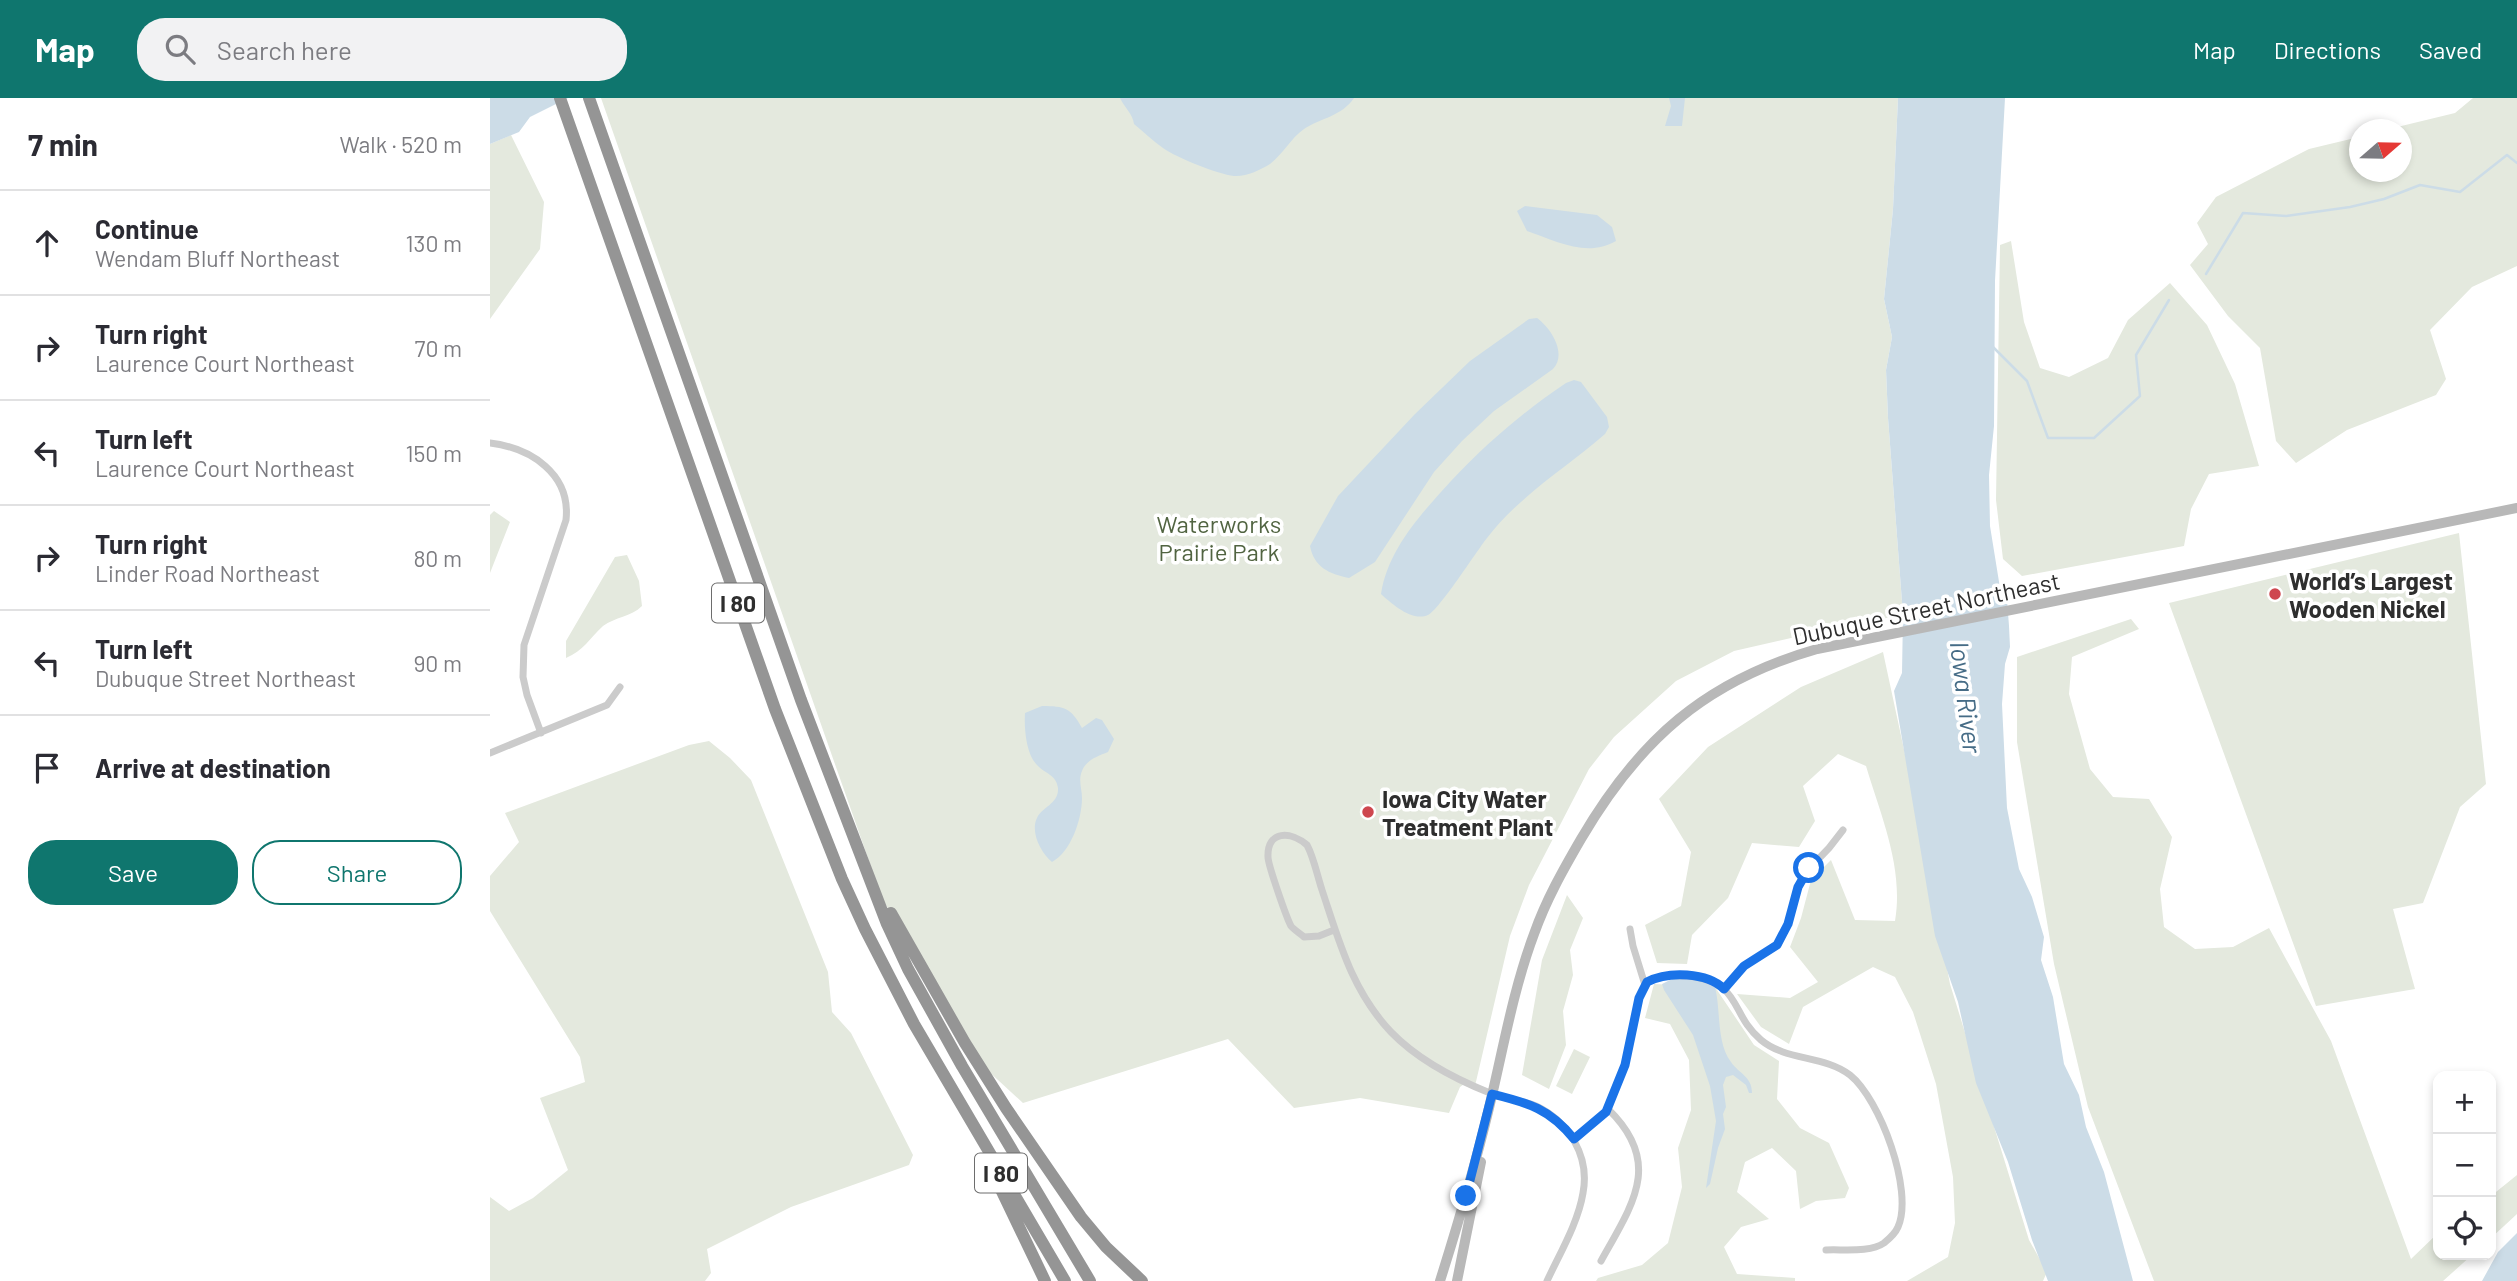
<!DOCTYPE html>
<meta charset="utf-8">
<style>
body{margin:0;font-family:Barlow,sans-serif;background:#f2f2f3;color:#2b2b33}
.controls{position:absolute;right:21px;bottom:21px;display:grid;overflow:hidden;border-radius:14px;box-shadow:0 4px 10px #0003}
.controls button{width:63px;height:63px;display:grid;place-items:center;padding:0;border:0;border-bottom:2px solid #e1e1e2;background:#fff;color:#2b2b33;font:35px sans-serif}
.compass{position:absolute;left:1859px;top:21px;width:63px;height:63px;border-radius:50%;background:#fff;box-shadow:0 4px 10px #0003;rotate:70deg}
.stop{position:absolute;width:21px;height:21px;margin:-16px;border:5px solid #1a73e8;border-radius:50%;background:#fff}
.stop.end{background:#1a73e8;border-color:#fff;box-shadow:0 2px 7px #0008}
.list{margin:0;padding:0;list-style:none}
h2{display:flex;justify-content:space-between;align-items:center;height:91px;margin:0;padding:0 28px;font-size:30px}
h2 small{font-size:23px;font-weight:400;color:#7c7c81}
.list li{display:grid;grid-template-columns:46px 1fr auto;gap:21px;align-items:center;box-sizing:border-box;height:105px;padding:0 28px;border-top:2px solid #e1e1e2}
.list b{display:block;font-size:26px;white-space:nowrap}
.list p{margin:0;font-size:23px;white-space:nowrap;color:#7c7c81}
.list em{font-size:23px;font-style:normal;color:#7c7c81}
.actions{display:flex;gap:14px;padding:21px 28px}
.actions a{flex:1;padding:16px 0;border:2px solid #0f766e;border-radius:28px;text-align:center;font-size:24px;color:#0f766e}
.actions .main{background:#0f766e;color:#fff}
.icon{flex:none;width:38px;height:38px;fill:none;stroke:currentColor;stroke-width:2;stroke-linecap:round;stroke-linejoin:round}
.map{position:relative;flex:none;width:2027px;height:1183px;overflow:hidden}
header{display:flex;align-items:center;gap:42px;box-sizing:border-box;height:98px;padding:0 35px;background:#0f766e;color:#fff}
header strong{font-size:33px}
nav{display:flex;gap:38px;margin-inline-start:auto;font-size:24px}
.search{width:490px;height:63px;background:#f2f2f3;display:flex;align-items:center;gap:18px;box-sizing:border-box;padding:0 24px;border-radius:28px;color:#7c7c81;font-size:26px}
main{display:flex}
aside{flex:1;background:#fff}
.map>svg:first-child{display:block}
.green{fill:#e4e9de}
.water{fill:#ccdce7}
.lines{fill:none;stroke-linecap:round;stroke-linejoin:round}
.stream{stroke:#ccdce7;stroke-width:2.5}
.street{stroke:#cbcbcb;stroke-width:7}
.secondary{stroke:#b8b8b8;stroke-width:10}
.highway{stroke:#959595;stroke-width:12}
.route{stroke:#1a73e8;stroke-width:9}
.poi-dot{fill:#ce474f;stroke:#fff;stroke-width:2.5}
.labels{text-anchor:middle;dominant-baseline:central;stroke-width:7;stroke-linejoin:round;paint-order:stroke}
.shield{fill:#fff;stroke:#6d6d6d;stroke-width:2}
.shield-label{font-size:23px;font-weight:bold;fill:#2e2e2e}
.park-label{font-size:24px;fill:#516441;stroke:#fff}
.poi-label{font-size:24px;font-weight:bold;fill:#2e2e2e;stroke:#fff;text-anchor:start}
.street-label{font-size:24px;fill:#2e2e2e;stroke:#fff}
.water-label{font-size:26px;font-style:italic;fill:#466c86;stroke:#fff}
</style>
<header>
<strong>Map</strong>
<div class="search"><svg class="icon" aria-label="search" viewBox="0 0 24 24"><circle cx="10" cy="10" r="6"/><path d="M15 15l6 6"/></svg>Search here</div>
<nav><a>Map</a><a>Directions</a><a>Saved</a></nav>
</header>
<main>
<aside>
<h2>7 min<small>Walk · 520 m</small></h2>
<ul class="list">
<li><svg class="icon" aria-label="ahead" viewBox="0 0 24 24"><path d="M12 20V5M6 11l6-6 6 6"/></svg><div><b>Continue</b><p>Wendam Bluff Northeast</p></div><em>130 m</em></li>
<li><svg class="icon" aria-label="right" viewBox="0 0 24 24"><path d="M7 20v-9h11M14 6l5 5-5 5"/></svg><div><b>Turn right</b><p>Laurence Court Northeast</p></div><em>70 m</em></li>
<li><svg class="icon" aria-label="left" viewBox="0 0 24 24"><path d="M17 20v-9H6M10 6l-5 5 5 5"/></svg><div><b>Turn left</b><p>Laurence Court Northeast</p></div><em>150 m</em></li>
<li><svg class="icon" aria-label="right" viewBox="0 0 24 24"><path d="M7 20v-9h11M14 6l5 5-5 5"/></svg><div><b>Turn right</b><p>Linder Road Northeast</p></div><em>80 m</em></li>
<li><svg class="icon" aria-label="left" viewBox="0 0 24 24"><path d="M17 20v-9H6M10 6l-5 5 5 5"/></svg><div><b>Turn left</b><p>Dubuque Street Northeast</p></div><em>90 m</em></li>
<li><svg class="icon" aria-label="arrive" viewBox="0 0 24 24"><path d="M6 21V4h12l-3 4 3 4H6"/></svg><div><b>Arrive at destination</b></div></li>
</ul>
<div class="actions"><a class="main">Save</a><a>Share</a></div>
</aside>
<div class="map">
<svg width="2027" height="1183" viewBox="0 0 2027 1183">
<rect width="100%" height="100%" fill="#fff"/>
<!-- green -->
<path class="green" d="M111 0H1408L1403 111 1394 201 1402 239 1396 272 1398 320 1413 517 1353 528 1244 553 1186 583 1124 639 1099 671 1039 787 1020 838 985 988 977 984 970 989 959 1015 870 1000 804 1010 738 941 533 1005 482 958 392 800Z
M1983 0H2027V168L1982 189 1940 232 1956 281 1946 297 1857 332 1806 365 1786 343 1770 250 1738 218 1700 167 1718 146 1707 125 1726 99 1819 51 1869 39 1870 74H1912V32L1899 31 1965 15Z
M21 37 54 104 50 151 0 221V46Z
M1521 143 1534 224 1550 270 1579 279 1618 260 1638 222 1680 185 1717 227 1745 286 1769 368 1719 376 1701 411 1694 448 1532 478 1513 461 1506 402 1510 147Z
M4 413 20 424 0 475V417Z
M1969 435 1996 686 1970 709 1933 805 1903 811 1925 891 1826 908 1679 505Z
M137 457 149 483 152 508C141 519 125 519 113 528 100 540 93 553 76 560V543L125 459Z
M1641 521 1649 531 1582 559 1579 596 1600 671 1623 699 1659 701 1682 739 1670 791 1674 829 1705 851 1743 849 1779 830 1841 943 1921 1161 1948 1135V1157H1982L1953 1183H1664L1598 1009 1564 866 1527 644V559Z
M1393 554 1424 698 1460 886 1539 1142 1557 1174 1553 1183H1417L1458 1159 1465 1125 1463 1079 1446 986 1423 914 1405 879 1383 869 1313 909 1299 946 1271 929 1247 896 1300 900 1328 884 1300 849 1311 820 1321 782 1341 762 1365 822 1405 823C1414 770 1391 718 1376 668L1348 656 1313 688 1325 723 1309 749 1262 745 1238 800 1202 837 1197 866 1167 865 1155 827 1191 808 1201 754 1169 701 1218 649 1311 589Z
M219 643 240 660 261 682 338 874 342 914 361 935 423 1057 419 1067 301 1109 217 1151 221 1175 215 1183H0V1099L19 1113 43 1100 78 1072 50 1000 95 984 90 959 0 813V778L29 744 15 715 199 647Z
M1077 797 1093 820 1080 852 1083 877 1073 913 1076 947 1059 991 1032 977 1052 862Z
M1164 886 1225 889 1264 947 1289 963 1287 1001 1310 1030 1339 1045 1359 1090 1355 1100 1326 1103 1310 1111 1306 1073 1282 1050 1255 1064 1247 1094 1279 1121 1251 1129 1234 1149 1247 1176 1305 1180V1183H1106L1108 1180 1152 1167 1178 1145 1192 1089 1188 1050 1201 1012 1199 962 1180 926 1155 920Z
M1084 951 1100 959 1082 996 1066 988Z
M2027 1077V1116L2001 1140V1098Z"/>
<!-- water -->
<path class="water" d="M0 0H78L40 19 29 34 0 46Z
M630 0H864C852 18 831 20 814 31 801 40 793 56 780 66 770 72 756 79 744 78 728 76 687 60 673 50 663 43 654 34 644 26 643 16 634 9 630 0Z
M1179 0H1195L1192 28H1175L1181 8Z
M1408 0H1515L1505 183 1504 328 1499 377 1500 428 1510 490 1517 502 1519 528 1520 549 1515 566 1512 606 1517 710 1529 771 1542 799 1554 839 1551 862 1563 899 1574 966 1589 997 1596 1029 1614 1074 1643 1183H1558L1542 1142 1518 1064 1486 985 1468 904 1445 838 1404 593 1412 575 1413 517 1398 320 1396 272 1402 239 1394 201 1403 111Z
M1035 108 1107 117 1122 129 1126 143C1097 160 1066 143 1037 133L1027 113Z
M1047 220C1062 231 1077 256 1063 271L1004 313 972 343 944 374 885 464 859 480C839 476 824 469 820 448L848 398 925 316 980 263 1039 221Z
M1084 282 1091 284 1117 319 1119 329 1115 336C1075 371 1030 397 997 440 986 454 949 512 938 517 922 524 902 506 891 496 898 451 931 416 961 383 997 345 1033 314 1076 285Z
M552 608C575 608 581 610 592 630L606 620 612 622 624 641 618 654C608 658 596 662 592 673 588 682 592 691 592 700 592 721 581 754 562 764 551 755 540 734 547 720 552 709 569 706 568 690 566 676 555 676 547 667 536 656 534 630 535 615Z
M1184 880 1211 883 1225 889C1231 912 1226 944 1241 964 1249 976 1262 978 1262 995H1259L1256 987 1243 977 1236 979 1233 987 1236 1009 1233 1016 1235 1031 1228 1050 1220 1086 1216 1090 1226 1023 1220 988 1203 937 1174 892 1172 886Z
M2027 1135V1183H1992L2008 1154Z"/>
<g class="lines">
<!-- stream -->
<path class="stream" d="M1716 176 1753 115 1796 118 1860 109 1894 101 1930 87 1970 94 2017 57 2027 65
M1503 249 1537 283 1558 340H1604L1650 298 1646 257 1679 202"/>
<!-- street -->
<path class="street" d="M0 345C41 350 81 376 76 422L34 547 33 579 37 597 51 635
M0 655 117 607 130 589
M1140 831 1143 848 1155 887
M844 832 829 838 814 839C811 836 804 832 801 828 797 821 778 767 778 759 777 732 801 733 817 747 824 760 827 777 832 792 849 843 862 893 901 934 927 961 965 981 1000 995 1015 1001 1031 1002 1046 1008 1079 1024 1100 1058 1093 1095 1088 1125 1070 1155 1057 1183
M1234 891 1254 868 1288 847 1298 826 1308 789 1315 775 1339 750 1353 732
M1084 1042 1116 1014 1135 967 1149 900 1158 884C1171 876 1184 877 1199 878 1253 885 1239 915 1271 942 1296 963 1334 957 1360 977 1390 1001 1424 1093 1408 1129 1405 1136 1399 1141 1394 1145 1380 1155 1352 1151 1336 1152
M1111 1163C1142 1107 1174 1065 1118 1011"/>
<!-- secondary -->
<path class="secondary" d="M950 1183C968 1126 985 1068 999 1010 1013 952 1023 892 1044 836 1056 802 1073 772 1091 741 1149 642 1215 583 1327 551L2027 410
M967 1183 991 1064"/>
<!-- highway -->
<path class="highway" d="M70 0 285 611 352 781 375 831 424 926 575 1183
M99 0 311 602 397 826 418 871 472 968 600 1183
M401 815 475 945 516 1010 591 1119 616 1149 652 1183
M505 1079 555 1183"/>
</g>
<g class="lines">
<!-- route -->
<path class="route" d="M976 1098 1002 996C1039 1005 1060 1011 1084 1041L1116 1014 1135 967 1149 900 1157 884C1178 873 1217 874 1234 891L1254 868 1287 847 1298 826 1308 789 1319 770"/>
</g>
<!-- markers -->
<g class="poi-dot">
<circle cx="1785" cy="496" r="7"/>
<circle cx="878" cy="714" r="7"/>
</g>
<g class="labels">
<!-- shield labels -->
<g class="shield">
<rect x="222" y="485.5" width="52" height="39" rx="5"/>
<rect x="485" y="1055.5" width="52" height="39" rx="5"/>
</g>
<g class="shield-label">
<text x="248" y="505">I 80</text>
<text x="511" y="1075">I 80</text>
</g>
<!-- park labels -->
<g class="park-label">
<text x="729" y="425">Waterworks<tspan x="729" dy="28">Prairie Park</tspan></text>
</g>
<!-- poi labels -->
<g class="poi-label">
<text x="1799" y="482">World’s Largest<tspan x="1799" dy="28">Wooden Nickel</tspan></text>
<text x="892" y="700">Iowa City Water<tspan x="892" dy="28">Treatment Plant</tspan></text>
</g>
<!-- street labels -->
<g class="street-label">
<text transform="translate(1436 510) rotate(-12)">Dubuque Street Northeast</text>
</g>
<!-- water labels -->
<g class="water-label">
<text transform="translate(1477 599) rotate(83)">Iowa River</text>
</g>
</g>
</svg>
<div class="controls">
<button>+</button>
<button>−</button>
<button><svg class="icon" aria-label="locate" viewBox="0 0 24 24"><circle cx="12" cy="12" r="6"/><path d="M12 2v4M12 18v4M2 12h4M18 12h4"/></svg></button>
</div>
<svg class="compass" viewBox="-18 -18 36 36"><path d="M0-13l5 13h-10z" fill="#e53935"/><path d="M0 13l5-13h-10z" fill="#7c7c81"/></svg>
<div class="stop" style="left:1319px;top:770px"></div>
<div class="stop end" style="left:976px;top:1098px"></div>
</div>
</main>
